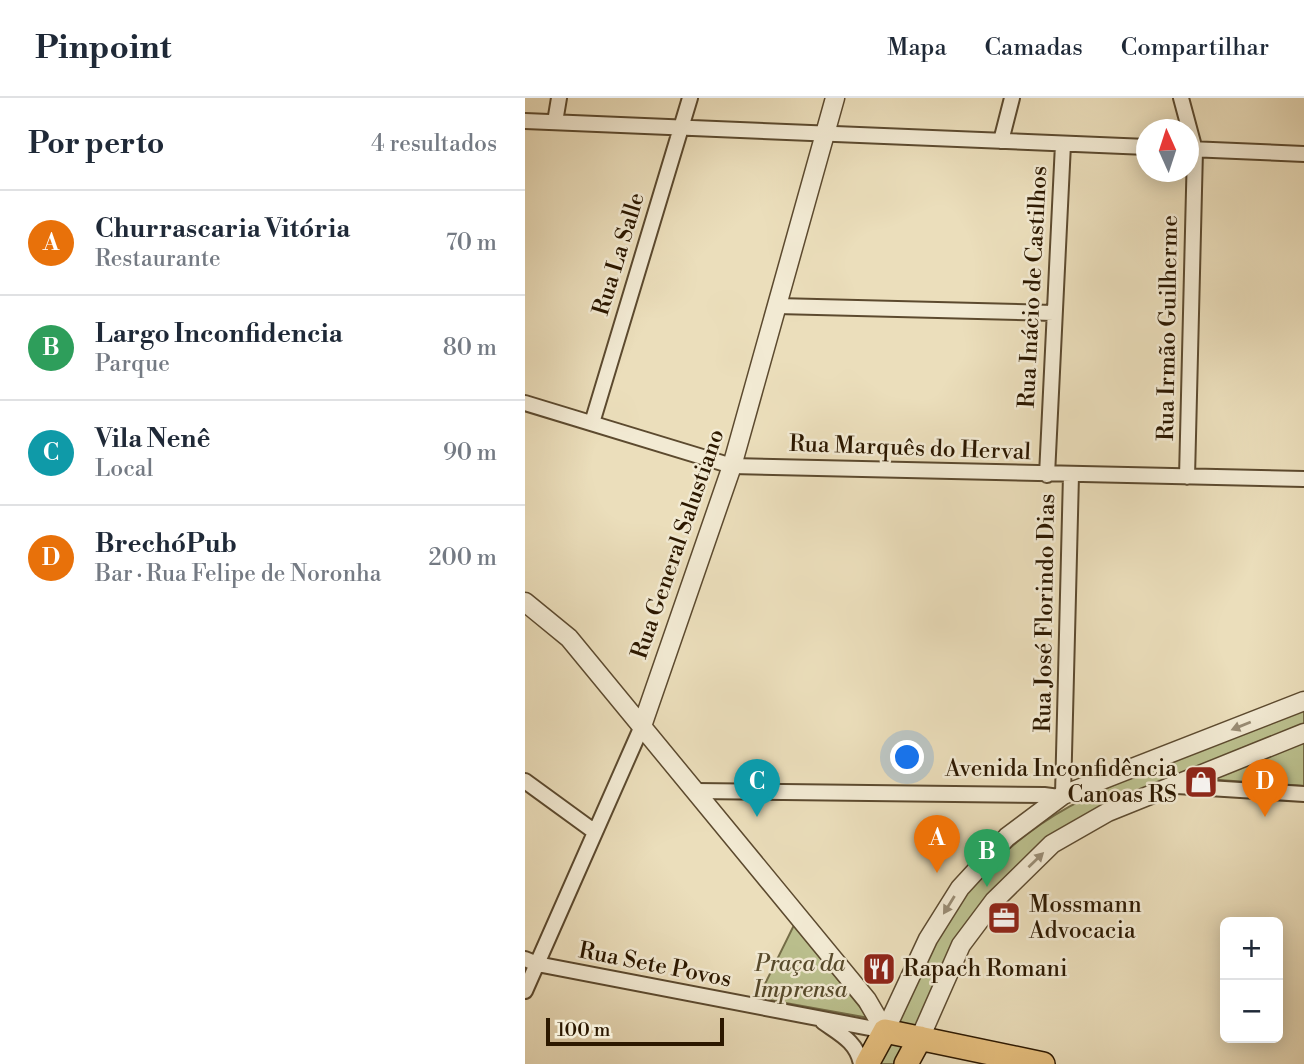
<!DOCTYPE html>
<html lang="pt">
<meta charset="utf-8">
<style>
body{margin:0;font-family:"Libre Bodoni",serif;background:#f6f6f7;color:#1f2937}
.controls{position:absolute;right:21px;bottom:21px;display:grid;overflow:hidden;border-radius:10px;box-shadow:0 4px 18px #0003}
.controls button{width:63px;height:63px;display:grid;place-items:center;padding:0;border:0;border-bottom:2px solid #e0e1e3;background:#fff;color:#1f2937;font:35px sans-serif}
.compass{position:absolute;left:611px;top:21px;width:63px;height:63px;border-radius:50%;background:#fff;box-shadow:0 4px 18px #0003;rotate:357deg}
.scale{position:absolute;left:21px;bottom:18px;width:178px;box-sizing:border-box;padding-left:7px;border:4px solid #2c1800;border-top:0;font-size:19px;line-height:24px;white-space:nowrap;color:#2c1800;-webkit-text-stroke:5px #f2ead3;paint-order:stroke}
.you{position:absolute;left:383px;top:660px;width:24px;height:24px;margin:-18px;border:5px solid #fff;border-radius:50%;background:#1a73e8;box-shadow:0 0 0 10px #1a73e833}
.badge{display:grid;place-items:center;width:46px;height:46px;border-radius:50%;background:#111827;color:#fff;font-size:23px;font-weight:700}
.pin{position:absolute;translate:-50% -58px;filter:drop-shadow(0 2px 4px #0008)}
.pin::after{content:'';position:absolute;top:37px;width:24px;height:21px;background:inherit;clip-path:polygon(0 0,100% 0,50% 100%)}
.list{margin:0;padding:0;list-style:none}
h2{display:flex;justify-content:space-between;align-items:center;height:91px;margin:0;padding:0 28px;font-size:30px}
h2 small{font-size:23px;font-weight:400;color:#747a83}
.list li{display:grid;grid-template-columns:46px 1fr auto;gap:21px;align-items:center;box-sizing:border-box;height:105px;padding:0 28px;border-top:2px solid #e0e1e3}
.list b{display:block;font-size:26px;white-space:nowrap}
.list p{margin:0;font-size:23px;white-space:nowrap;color:#747a83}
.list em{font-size:23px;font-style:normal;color:#747a83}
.map{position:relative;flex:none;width:779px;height:966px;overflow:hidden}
header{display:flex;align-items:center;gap:42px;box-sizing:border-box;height:98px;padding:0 35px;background:#fff;border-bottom:2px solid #e0e1e3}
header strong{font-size:33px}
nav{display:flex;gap:38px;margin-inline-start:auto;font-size:24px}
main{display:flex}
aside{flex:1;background:#fff}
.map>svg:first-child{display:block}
.green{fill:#bbc08e;stroke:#746c47;stroke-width:2}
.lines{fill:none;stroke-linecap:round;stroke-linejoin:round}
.minor-casing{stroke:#5c4a2f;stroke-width:18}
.tertiary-casing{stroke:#5c4a2f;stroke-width:21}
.primary-casing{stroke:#2c1800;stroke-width:26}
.minor{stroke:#f2ead3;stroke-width:14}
.tertiary{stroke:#f2ead3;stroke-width:18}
.primary{stroke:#e6bf7e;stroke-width:23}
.oneway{fill:#998c74}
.labels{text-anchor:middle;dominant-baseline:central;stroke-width:5;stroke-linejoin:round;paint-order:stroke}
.street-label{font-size:23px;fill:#2c1800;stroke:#f2ead3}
.poi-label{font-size:23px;fill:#2c1800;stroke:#f2ead3;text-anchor:start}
.park-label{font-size:23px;font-style:italic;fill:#574a2b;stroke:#f2ead3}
</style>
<header>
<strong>Pinpoint</strong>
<nav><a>Mapa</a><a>Camadas</a><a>Compartilhar</a></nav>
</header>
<main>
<aside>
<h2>Por perto<small>4 resultados</small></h2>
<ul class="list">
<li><span class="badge" style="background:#e8710a">A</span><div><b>Churrascaria Vitória</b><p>Restaurante</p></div><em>70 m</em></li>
<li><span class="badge" style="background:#2e9e5b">B</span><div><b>Largo Inconfidencia</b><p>Parque</p></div><em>80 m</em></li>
<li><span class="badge" style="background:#0f9aa8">C</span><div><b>Vila Nenê</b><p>Local</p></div><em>90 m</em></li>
<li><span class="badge" style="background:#e8710a">D</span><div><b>BrechóPub</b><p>Bar · Rua Felipe de Noronha</p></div><em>200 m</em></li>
</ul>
</aside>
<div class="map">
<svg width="779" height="966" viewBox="0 0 779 966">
<rect width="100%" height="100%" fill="#ebdebb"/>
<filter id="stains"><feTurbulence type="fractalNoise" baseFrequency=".00286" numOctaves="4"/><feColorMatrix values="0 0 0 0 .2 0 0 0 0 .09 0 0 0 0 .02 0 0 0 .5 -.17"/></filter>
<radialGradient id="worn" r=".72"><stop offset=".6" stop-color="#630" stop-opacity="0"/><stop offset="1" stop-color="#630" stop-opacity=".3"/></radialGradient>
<!-- green -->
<path class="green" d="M779 611V630L584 708 464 800 373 966H349C380 904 409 829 457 777 514 715 574 692 650 662 693 645 736 628 779 611Z
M779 642V688L680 681Z
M269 827 344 920 233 900Z"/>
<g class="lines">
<defs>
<path id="minor" d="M656 0 670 52 662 379
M0 23 622 49
M30 24 34 0
M476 43 487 0
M664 51 779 56
M252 208 529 215
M0 305 207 368 779 381
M67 325 165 0
M522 377 538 46
M0 683 70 734
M652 688 779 696
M170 693 519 697 534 699
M538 697 546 377
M0 861 12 866 360 933
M0 893 117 628
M298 924C315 936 332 944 336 966"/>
<path id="tertiary" d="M0 504 44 540 342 902 360 933
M117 628 207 368 310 0
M360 933 403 841 435 790 482 739 538 697 779 603
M395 940 436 847 469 803 527 746 583 714 779 635"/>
<path id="primary" d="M342 966 360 933 518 966
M381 966 395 940"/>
</defs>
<!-- minor casing -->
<use href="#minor" class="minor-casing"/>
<!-- tertiary casing -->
<use href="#tertiary" class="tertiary-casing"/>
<!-- primary casing -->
<use href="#primary" class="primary-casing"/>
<!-- minor -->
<use href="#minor" class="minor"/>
<!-- tertiary -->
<use href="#tertiary" class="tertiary"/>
<!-- primary -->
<use href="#primary" class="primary"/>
</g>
<!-- one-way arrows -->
<defs><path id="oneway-solid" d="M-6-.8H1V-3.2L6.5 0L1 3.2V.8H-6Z" transform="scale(1.75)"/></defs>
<g class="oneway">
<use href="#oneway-solid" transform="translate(716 628) rotate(158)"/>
<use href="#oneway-solid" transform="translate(511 762) rotate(-44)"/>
<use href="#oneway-solid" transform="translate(424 807) rotate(122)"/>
</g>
<!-- icons -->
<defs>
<symbol id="shop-square" viewBox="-11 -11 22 22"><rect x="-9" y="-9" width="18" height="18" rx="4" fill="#8f2418" stroke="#f2ead3"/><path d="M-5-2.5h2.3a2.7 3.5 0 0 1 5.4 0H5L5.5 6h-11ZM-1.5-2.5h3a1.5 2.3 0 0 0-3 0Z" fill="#fff"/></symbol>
<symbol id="office-square" viewBox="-11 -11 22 22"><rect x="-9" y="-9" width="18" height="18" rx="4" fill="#8f2418" stroke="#f2ead3"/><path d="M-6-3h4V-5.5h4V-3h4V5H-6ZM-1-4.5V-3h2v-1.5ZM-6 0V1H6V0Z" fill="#fff"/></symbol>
<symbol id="restaurant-square" viewBox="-11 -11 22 22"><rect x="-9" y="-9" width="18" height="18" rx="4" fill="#8f2418" stroke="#f2ead3"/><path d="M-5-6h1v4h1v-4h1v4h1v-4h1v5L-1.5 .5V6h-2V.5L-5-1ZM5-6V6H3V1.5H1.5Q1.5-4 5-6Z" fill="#fff"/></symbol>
</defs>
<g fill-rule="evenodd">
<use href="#shop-square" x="657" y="665" width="38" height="38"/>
<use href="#office-square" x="460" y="801" width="38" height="38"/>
<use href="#restaurant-square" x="335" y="852" width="38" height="38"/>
</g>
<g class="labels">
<!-- street labels -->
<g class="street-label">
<text transform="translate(94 156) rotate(-73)">Rua La Salle</text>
<text transform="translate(508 189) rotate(-87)">Rua Inácio de Castilhos</text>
<text transform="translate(643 230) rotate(-89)">Rua Irmão Guilherme</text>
<text transform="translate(385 350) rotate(2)">Rua Marquês do Herval</text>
<text transform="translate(153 446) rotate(-71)">Rua General Salustiano</text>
<text transform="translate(520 515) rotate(-89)">Rua José Florindo Dias</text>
<text transform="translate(130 867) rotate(11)">Rua Sete Povos</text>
</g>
<!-- poi labels -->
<g class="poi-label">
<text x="652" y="671" text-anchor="end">Avenida Inconfidência<tspan x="652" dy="26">Canoas RS</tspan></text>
<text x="504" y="807">Mossmann<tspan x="504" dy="26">Advocacia</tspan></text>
<text x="378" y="871">Rapach Romani</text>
</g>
<!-- park labels -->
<g class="park-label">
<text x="275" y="866">Praça da<tspan x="275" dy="26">Imprensa</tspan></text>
</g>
</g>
<rect width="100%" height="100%" filter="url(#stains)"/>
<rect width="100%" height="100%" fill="url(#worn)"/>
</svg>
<div class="controls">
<button>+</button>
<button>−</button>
</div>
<svg class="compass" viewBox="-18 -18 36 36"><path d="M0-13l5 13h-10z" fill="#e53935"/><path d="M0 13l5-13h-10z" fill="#747a83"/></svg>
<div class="scale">100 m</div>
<div class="you"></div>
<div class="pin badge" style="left:412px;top:775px;background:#e8710a">A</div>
<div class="pin badge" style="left:462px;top:789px;background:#2e9e5b">B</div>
<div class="pin badge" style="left:232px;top:719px;background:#0f9aa8">C</div>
<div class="pin badge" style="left:740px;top:719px;background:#e8710a">D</div>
</div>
</main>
